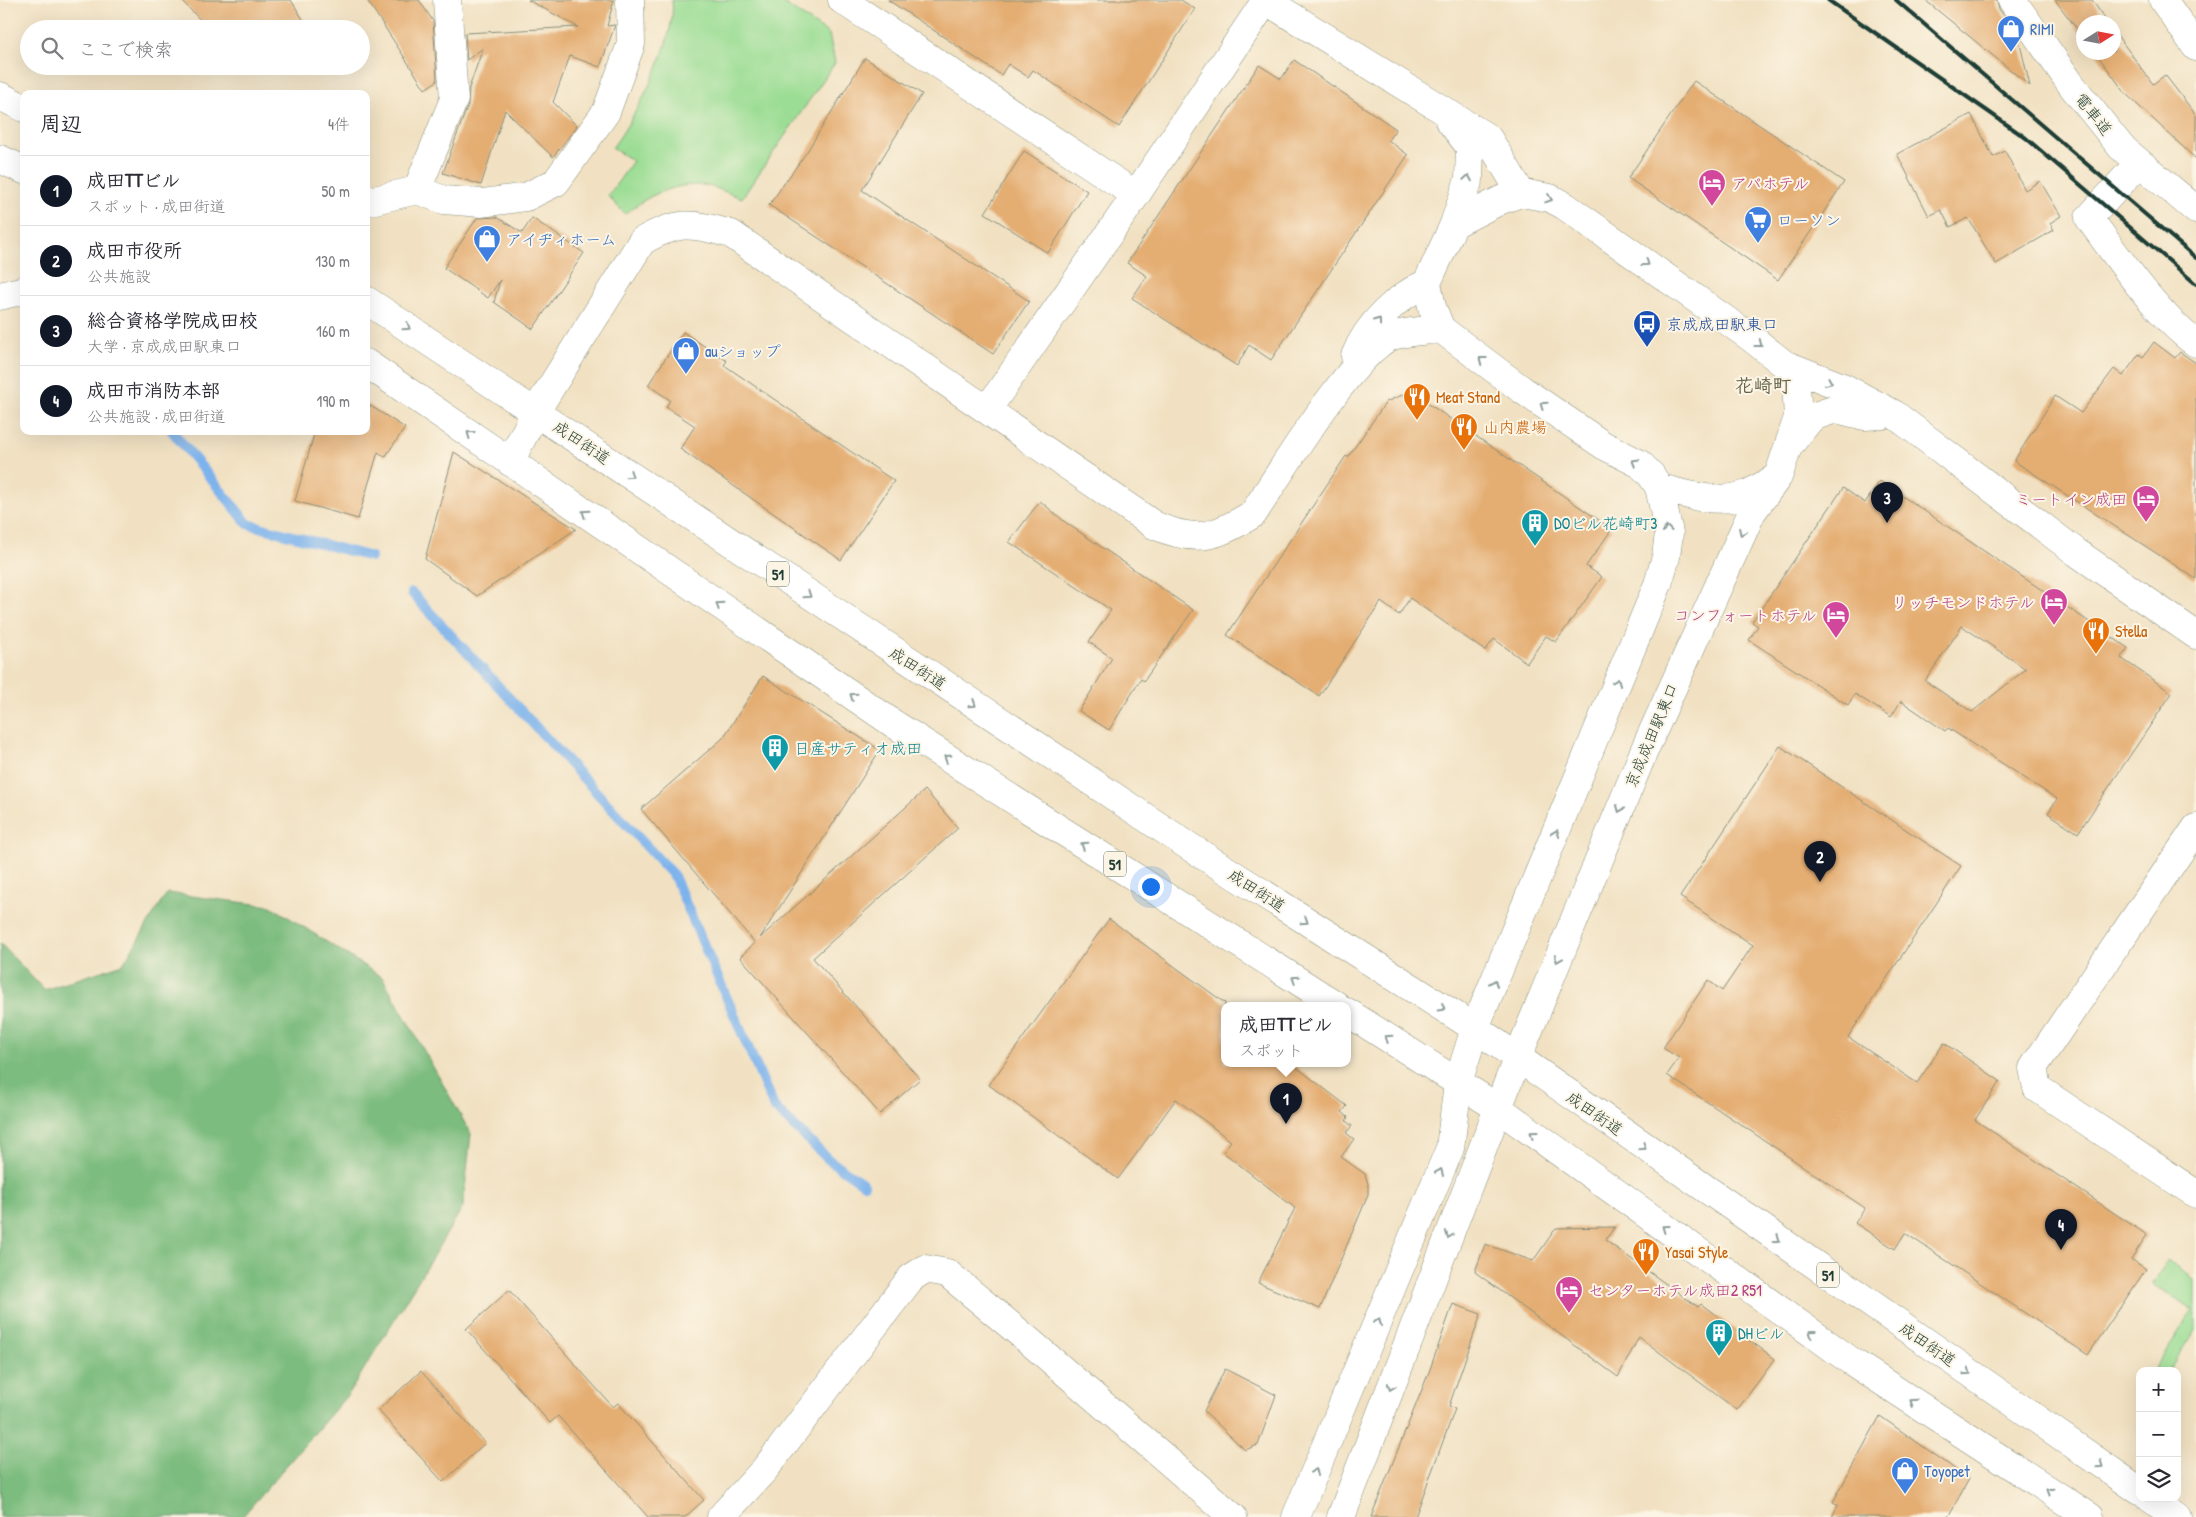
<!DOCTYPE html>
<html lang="ja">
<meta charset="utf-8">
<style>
body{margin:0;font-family:"Patrick Hand","Klee One",sans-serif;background:#f7f7f7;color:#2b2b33}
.controls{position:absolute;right:15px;bottom:15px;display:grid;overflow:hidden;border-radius:10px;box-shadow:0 5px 20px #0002}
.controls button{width:45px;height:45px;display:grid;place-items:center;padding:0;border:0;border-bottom:1px solid #e1e1e2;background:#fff;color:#2b2b33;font:25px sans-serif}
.compass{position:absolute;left:2076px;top:15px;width:45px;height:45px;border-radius:50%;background:#fff;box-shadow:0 5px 20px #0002;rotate:79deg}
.you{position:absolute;left:1150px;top:886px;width:18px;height:18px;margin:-12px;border:4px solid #fff;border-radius:50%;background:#1a73e8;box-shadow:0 0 0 8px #1a73e833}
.badge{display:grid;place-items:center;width:32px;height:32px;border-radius:50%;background:#111827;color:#fff;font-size:16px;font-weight:700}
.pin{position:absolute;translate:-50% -41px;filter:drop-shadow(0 1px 2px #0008)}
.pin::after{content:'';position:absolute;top:26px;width:18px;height:15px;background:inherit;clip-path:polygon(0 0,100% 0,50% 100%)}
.popup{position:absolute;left:1221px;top:1002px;width:130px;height:65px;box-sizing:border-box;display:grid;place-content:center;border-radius:10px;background:#fff;filter:drop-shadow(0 1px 4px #0005);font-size:16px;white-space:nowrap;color:#7c7c81}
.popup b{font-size:19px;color:#2b2b33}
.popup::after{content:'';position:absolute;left:50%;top:100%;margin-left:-10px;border:10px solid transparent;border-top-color:#fff}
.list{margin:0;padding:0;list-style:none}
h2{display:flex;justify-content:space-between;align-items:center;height:65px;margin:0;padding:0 20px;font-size:21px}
h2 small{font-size:16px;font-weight:400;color:#7c7c81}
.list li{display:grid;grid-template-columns:32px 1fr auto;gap:15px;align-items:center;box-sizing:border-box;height:70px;padding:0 20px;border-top:1px solid #e1e1e2}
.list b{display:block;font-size:19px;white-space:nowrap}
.list p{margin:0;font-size:16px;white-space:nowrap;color:#7c7c81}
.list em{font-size:16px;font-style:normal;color:#7c7c81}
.icon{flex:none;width:28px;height:28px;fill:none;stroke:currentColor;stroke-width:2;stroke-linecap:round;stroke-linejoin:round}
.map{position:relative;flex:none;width:2196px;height:1517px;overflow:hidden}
.search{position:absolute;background:#fff;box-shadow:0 5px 20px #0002;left:20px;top:20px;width:350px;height:55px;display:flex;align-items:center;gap:12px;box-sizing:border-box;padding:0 18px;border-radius:28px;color:#7c7c81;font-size:19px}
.panel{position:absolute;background:#fff;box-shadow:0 5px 20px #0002;left:20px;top:90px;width:350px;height:345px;border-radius:10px}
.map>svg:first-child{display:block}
.green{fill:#9bdd94;stroke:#5d8d64}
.forest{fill:#7cbc7e;stroke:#4e7c59}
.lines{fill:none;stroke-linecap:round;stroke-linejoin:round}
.stream{stroke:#7db3ec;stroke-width:10}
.building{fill:#e4ad72;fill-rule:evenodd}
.minor-casing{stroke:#888f7b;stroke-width:29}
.highway-casing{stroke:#888f7b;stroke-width:29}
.minor{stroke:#fff;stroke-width:28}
.highway{stroke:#fff;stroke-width:28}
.rail{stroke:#1f3d34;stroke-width:4}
.oneway{stroke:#8f9e9a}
.labels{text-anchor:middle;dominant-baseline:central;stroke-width:4;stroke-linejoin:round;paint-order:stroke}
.shield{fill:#fcf5e5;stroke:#617469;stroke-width:1}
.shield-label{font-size:15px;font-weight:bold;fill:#1f3d34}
.shop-label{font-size:16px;fill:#366cbe;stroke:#fcf5e5;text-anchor:start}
.street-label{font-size:16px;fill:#1f3d34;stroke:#fcf5e5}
.hotel-label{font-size:16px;fill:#b23c85;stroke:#fcf5e5;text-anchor:end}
.transit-label{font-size:16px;fill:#164399;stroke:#fcf5e5;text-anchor:start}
.food-label{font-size:16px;fill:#c56008;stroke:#fcf5e5;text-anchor:start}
.culture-label{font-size:16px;fill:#0d838f;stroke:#fcf5e5;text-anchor:start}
.quarter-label{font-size:19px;font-weight:bold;fill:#64644a;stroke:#fcf5e5}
</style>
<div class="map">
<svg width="2196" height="1517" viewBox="0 0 2196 1517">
<rect width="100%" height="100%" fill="#fcf5e5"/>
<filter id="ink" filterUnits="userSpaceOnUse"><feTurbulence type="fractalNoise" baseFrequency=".02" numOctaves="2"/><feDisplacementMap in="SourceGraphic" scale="10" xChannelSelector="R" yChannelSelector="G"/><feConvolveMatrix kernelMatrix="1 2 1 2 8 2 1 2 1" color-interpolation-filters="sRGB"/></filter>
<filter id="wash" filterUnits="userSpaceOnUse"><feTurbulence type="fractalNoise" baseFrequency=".0096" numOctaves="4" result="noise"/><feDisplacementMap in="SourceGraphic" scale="20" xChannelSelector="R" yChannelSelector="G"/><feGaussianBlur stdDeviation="1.12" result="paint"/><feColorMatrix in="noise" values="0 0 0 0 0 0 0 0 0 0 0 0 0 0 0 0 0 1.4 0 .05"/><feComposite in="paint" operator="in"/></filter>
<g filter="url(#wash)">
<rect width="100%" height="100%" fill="#f1e1c2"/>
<!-- green -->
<path class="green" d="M672 0H779L829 34 835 63 742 198C729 194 713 185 700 185 671 184 647 196 625 214L608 196 633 161 612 148C635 118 678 39 672 0Z
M2167 1261 2196 1280V1328L2168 1371H2153L2193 1310 2153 1283Z"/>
<!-- forest -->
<path class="forest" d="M167 893 271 906 383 978 471 1134 463 1207 350 1392 242 1517H0V943L44 990 123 964Z"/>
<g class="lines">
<!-- stream -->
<path class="stream" d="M172 431 248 524 371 557
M412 593 674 876 774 1107 829 1160 864 1184"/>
</g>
<g id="blocks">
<!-- building -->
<path class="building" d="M181 0H291L309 29H209Z
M367 0H419L433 21 437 81 425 89Z
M528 0H614L607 26 615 25 600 67 570 56 553 102 577 126 553 157 505 110 481 185 443 173 468 105 469 88 483 48 467 60 465 33 578 27Z
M888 0H1181L1195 9 1119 127 1033 70 1028 77 1008 64 1001 75Z
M1925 0H1997L1999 9 2018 36 2030 86Z
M2055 0H2092L2107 22H2084V38Z
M2114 31 2153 84 2165 75 2196 115V159L2126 94 2095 52H2114Z
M865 58 922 94 862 190 1029 301 993 354 769 205 806 153Z
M1294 60 1396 129 1388 140 1408 155 1271 360 1249 345 1237 366 1132 298 1147 276 1127 263 1259 65 1281 79Z
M1694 81 1844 182 1778 280 1628 178Z
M1971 114 1993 157 2005 151 2025 190 2040 181 2061 216 2050 223 2054 230 1996 264 1968 218 1950 227 1941 210 1929 216 1897 154Z
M1024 151 1087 191 1048 253 985 213Z
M497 217 522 233 532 218 584 253 533 329 494 302 500 280 488 298 444 268 477 218Z
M683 332 727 361 724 365 894 481 841 560 680 449 695 426 666 407 670 400 648 385Z
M2154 342 2175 358 2180 352 2196 363V579L2014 461 2055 396 2081 413 2114 369 2123 376 2139 354 2143 357Z
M1402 395 1417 396 1612 529 1586 566 1602 577 1556 642 1546 636 1527 663 1494 639 1485 651 1410 598 1399 615 1381 602 1319 696 1227 635 1346 456 1348 457 1386 402Z
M366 403 405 428 385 457 378 452 358 519 295 501 315 431H366Z
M454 452 576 529 477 596 425 559Z
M1880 481 2128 648 2121 658 2172 693 2078 833 2048 813 2057 799 1948 728 1945 731 1901 701 1891 717 1855 694 1848 705 1749 640 1758 626 1752 622 1843 488 1865 503ZM1962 626 2026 669 1972 712 1925 681Z
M1040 501 1065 522 1193 610 1144 681 1141 679 1109 730 1079 711 1112 658 1089 642 1111 610 1009 542Z
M763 676 880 750 760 938 925 790 958 828 813 958 920 1079 880 1114 740 957 755 943 641 809 723 738Z
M1780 746 1961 866 1848 1037 1917 1083 1944 1043 2000 1081 1975 1120 2147 1235 2131 1259 2146 1269 2088 1355 1905 1233 1895 1249 1855 1223 1865 1208 1667 1075 1679 1058 1663 1048 1708 980 1722 991 1753 945 1680 897Z
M1109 919 1225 1003V1063H1291L1347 1106 1342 1112 1348 1117 1346 1121 1352 1126 1346 1133 1354 1139 1341 1157 1365 1174 1368 1184V1195L1320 1309 1258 1283 1295 1208 1223 1152 1231 1141 1176 1099 1118 1179 989 1085Z
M1615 1227 1605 1240 1698 1307 1701 1304 1775 1359 1737 1410 1639 1337 1618 1377 1475 1272 1485 1244 1533 1261 1556 1228Z
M509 1290 613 1407 618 1403 704 1500 685 1517H648L558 1416 550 1423 466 1329Z
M1453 1304 1481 1314 1449 1406 1455 1409 1415 1517H1371L1429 1372Z
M1225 1369 1276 1395 1258 1445 1245 1450 1204 1411Z
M421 1371 485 1443 443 1482 378 1410Z
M1880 1416 1969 1479 1948 1517H1832L1838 1505 1833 1502Z"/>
</g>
</g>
<g filter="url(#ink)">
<use href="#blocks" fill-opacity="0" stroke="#888f7b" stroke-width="1"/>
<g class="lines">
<defs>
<path id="minor" d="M842 0 1136 195
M1265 0 1488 138 1521 193
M2012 0 2073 87 2121 147 2196 210
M2163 0 2196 47
M1449 120 1470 147 1469 179 1454 224
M2139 163 2089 218C2116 255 2160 319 2196 343
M417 190 454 99 447 0
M366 202 417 190 444 200 482 203 526 197 556 182 606 112 631 44 630 0
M0 296 24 290
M1355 356C1367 325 1397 296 1427 283
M1784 364 1845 388 1894 414 2076 552 2196 635
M987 410 1136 195 1266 0
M1792 442 1812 417 1836 409 1864 416 1882 415
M510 462 536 411 642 241C679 220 691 223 731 234L1154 525C1197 544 1215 537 1253 514 1279 475 1353 352 1392 336 1406 331 1426 331 1441 329
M1659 487C1684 495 1721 505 1747 494 1756 490 1765 484 1774 479
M2196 828 2033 1068 2037 1088 2196 1194
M721 1517 765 1469 911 1278 925 1269 947 1273 1028 1340 1233 1517
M1296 1517 1450 1148 1458 1083 1475 1028 1658 584 1666 557 1669 533 1659 487 1651 475 1640 464 1603 445 1521 389 1441 329 1432 307 1427 283 1454 224 1501 200 1521 193 1550 198 1565 206 1750 337 1784 364 1792 377 1796 387 1798 417 1778 477 1752 512 1644 751 1517 1059 1341 1517"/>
<path id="highway" d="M0 96 24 108
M0 159 24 170
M366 300 1190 847 1475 1028 2140 1491
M366 363 894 724 1336 1005
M1347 1012 1498 1108 1851 1361 2090 1517
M2150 1498 2177 1517"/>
</defs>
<!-- minor casing -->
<use href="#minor" class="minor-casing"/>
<!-- highway casing -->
<use href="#highway" class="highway-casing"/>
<!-- minor -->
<use href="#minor" class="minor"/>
<!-- highway -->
<use href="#highway" class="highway"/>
<!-- rail -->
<path class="rail" d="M1828 0 2026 138 2196 284
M1896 0 2196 258"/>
</g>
<!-- one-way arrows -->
<defs><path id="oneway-chevron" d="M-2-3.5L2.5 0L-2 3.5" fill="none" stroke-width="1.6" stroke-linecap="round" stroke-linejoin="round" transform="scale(1.25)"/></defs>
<g class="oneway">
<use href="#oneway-chevron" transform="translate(1468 178) rotate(-81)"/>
<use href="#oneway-chevron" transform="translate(1549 199) rotate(19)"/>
<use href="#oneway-chevron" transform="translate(1646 263) rotate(35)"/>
<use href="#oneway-chevron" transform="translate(1378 321) rotate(-55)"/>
<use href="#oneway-chevron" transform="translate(407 327) rotate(33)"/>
<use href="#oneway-chevron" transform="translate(1759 344) rotate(38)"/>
<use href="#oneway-chevron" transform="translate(1482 360) rotate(-142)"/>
<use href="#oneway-chevron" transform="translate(1829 382) rotate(22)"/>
<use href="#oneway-chevron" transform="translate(1543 405) rotate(-145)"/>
<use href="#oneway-chevron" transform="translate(470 434) rotate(-144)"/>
<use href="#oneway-chevron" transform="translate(1635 462) rotate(-150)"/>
<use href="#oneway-chevron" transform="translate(630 475) rotate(34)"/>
<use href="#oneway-chevron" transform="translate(585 513) rotate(-146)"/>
<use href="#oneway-chevron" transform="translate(1667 529) rotate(-96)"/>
<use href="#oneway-chevron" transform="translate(1742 532) rotate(116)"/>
<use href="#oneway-chevron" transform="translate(808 595) rotate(34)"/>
<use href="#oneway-chevron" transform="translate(719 605) rotate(-146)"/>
<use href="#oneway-chevron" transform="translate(1617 682) rotate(-68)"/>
<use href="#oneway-chevron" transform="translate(853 696) rotate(-146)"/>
<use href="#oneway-chevron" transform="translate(973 704) rotate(33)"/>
<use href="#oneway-chevron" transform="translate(947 758) rotate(-148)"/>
<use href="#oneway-chevron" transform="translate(1620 809) rotate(112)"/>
<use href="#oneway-chevron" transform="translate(1556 833) rotate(-68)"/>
<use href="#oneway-chevron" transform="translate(1084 845) rotate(-147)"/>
<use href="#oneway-chevron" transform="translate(1305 921) rotate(33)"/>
<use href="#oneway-chevron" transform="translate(1558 959) rotate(112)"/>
<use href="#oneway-chevron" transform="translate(1295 979) rotate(-147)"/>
<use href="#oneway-chevron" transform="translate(1494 983) rotate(-68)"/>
<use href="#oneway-chevron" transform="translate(1442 1008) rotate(31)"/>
<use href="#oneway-chevron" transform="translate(1388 1038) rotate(-147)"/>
<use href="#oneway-chevron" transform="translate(1533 1134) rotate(-144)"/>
<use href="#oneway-chevron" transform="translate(1643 1147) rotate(35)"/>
<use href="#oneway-chevron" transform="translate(1440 1172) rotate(-67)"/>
<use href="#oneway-chevron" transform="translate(1665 1228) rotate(-144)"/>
<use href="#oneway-chevron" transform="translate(1449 1235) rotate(111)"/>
<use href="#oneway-chevron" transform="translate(1777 1239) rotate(35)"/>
<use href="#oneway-chevron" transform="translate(1378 1322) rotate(-67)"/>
<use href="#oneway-chevron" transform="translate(1812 1333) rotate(-144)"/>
<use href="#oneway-chevron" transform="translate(1968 1372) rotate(35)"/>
<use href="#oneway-chevron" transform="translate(1391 1387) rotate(111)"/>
<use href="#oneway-chevron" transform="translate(1913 1402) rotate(-147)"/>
<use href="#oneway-chevron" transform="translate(2101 1465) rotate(35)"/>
<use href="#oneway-chevron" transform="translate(1315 1472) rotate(-67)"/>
<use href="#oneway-chevron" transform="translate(2049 1491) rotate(-147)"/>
</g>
</g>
<!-- icons -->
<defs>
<symbol id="shop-pin" viewBox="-11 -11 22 30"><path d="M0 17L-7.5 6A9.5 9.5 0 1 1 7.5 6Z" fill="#3f7fe0" stroke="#fcf5e5"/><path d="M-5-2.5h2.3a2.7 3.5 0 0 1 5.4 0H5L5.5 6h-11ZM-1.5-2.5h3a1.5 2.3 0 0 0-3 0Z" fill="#fff"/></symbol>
<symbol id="hotel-pin" viewBox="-11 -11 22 30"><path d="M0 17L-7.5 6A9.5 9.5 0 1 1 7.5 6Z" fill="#d1479c" stroke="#fcf5e5"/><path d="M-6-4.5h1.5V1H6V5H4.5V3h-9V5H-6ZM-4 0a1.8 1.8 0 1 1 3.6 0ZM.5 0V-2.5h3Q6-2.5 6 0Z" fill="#fff"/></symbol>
<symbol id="supermarket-pin" viewBox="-11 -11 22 30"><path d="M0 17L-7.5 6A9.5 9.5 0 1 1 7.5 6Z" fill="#3f7fe0" stroke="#fcf5e5"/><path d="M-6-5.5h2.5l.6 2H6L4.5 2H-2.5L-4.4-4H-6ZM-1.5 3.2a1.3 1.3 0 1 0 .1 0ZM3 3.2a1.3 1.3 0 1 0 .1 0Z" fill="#fff"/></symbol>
<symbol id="bus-pin" viewBox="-11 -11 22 30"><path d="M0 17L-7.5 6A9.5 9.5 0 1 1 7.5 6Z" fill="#1a4fb4" stroke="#fcf5e5"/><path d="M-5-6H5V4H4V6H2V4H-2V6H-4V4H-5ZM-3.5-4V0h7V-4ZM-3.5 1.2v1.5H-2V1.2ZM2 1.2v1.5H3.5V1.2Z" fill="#fff"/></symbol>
<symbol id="restaurant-pin" viewBox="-11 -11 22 30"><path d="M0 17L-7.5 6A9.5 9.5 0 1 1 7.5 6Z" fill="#e8710a" stroke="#fcf5e5"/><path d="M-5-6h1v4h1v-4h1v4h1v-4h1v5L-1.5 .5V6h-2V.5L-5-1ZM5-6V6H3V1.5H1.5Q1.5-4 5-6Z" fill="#fff"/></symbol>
<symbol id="building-pin" viewBox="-11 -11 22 30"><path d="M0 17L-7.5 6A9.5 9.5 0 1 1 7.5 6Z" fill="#0f9aa8" stroke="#fcf5e5"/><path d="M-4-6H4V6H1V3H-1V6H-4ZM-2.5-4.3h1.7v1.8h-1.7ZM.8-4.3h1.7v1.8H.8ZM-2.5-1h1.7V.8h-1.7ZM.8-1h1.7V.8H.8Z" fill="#fff"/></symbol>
</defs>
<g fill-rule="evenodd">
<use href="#shop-pin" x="1995" y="13" width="32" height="43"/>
<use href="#hotel-pin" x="1696" y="167" width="32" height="43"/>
<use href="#supermarket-pin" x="1742" y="204" width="32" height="43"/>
<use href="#shop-pin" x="471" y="223" width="32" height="43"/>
<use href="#bus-pin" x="1631" y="308" width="32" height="43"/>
<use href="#shop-pin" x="670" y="335" width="32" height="43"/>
<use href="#restaurant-pin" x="1401" y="381" width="32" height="43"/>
<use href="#restaurant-pin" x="1448" y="411" width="32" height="43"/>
<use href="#hotel-pin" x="2130" y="483" width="32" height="43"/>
<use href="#building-pin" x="1519" y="507" width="32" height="43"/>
<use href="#hotel-pin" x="2038" y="586" width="32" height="43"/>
<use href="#hotel-pin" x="1820" y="599" width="32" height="43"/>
<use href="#restaurant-pin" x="2080" y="615" width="32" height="43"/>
<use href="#building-pin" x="759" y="732" width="32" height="43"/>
<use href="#restaurant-pin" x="1630" y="1236" width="32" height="43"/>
<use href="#hotel-pin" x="1553" y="1274" width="32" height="43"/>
<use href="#building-pin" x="1703" y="1317" width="32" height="43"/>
<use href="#shop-pin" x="1889" y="1455" width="32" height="43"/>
</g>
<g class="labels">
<!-- shield labels -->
<g class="shield">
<rect x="767" y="561.5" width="22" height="25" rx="4"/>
<rect x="1104" y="851.5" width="22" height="25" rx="4"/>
<rect x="1817" y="1262.5" width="22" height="25" rx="4"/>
</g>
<g class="shield-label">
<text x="778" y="574">51</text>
<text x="1115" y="864">51</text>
<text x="1828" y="1275">51</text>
</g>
<!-- shop labels -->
<g class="shop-label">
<text x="2030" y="29">RIMI</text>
<text x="1777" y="220">ローソン</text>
<text x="506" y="239">アイヂィホーム</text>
<text x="705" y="351">auショップ</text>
<text x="1924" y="1471">Toyopet</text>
</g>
<!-- street labels -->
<g class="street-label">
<text transform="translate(2094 114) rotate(51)">電車道</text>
<text transform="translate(582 442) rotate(34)">成田街道</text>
<text transform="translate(918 668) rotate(33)">成田街道</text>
<text transform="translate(1651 735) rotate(-67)">京成成田駅東口</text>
<text transform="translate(1257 890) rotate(33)">成田街道</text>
<text transform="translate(1595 1113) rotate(35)">成田街道</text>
<text transform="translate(1928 1344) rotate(35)">成田街道</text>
</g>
<!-- hotel labels -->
<g class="hotel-label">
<text x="1731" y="183" text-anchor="start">アパホテル</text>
<text x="2127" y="499">ミートイン成田</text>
<text x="2035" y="602">リッチモンドホテル</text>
<text x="1817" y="615">コンフォートホテル</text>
<text x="1588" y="1290" text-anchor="start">センターホテル成田2 R51</text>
</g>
<!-- transit labels -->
<g class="transit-label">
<text x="1666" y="324">京成成田駅東口</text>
</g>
<!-- food labels -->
<g class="food-label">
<text x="1436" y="397">Meat Stand</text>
<text x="1483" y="427">山内農場</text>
<text x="2115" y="631">Stella</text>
<text x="1665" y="1252">Yasai Style</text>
</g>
<!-- culture labels -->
<g class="culture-label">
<text x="1554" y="523">DOビル花崎町3</text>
<text x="794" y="748">日産サティオ成田</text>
<text x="1738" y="1333">DHビル</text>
</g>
<!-- quarter labels -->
<g class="quarter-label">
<text x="1763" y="385">花崎町</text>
</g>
</g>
</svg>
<div class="controls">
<button>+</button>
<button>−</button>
<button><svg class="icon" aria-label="layers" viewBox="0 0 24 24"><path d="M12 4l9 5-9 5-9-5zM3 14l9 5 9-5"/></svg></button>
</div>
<svg class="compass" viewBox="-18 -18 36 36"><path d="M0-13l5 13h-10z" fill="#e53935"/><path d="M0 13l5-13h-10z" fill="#7c7c81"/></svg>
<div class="you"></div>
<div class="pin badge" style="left:1286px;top:1124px">1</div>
<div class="popup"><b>成田TTビル</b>スポット</div>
<div class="pin badge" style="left:1820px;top:882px">2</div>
<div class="pin badge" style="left:1887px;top:523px">3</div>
<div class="pin badge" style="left:2061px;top:1250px">4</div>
<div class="search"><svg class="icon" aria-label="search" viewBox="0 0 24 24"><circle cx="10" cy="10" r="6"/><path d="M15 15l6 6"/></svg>ここで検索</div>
<section class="panel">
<h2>周辺<small>4件</small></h2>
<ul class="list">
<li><span class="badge">1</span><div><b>成田TTビル</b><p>スポット · 成田街道</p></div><em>50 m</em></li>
<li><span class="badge">2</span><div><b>成田市役所</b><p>公共施設</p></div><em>130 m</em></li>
<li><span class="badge">3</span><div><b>総合資格学院成田校</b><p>大学 · 京成成田駅東口</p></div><em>160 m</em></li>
<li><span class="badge">4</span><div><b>成田市消防本部</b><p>公共施設 · 成田街道</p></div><em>190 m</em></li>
</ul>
</section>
</div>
